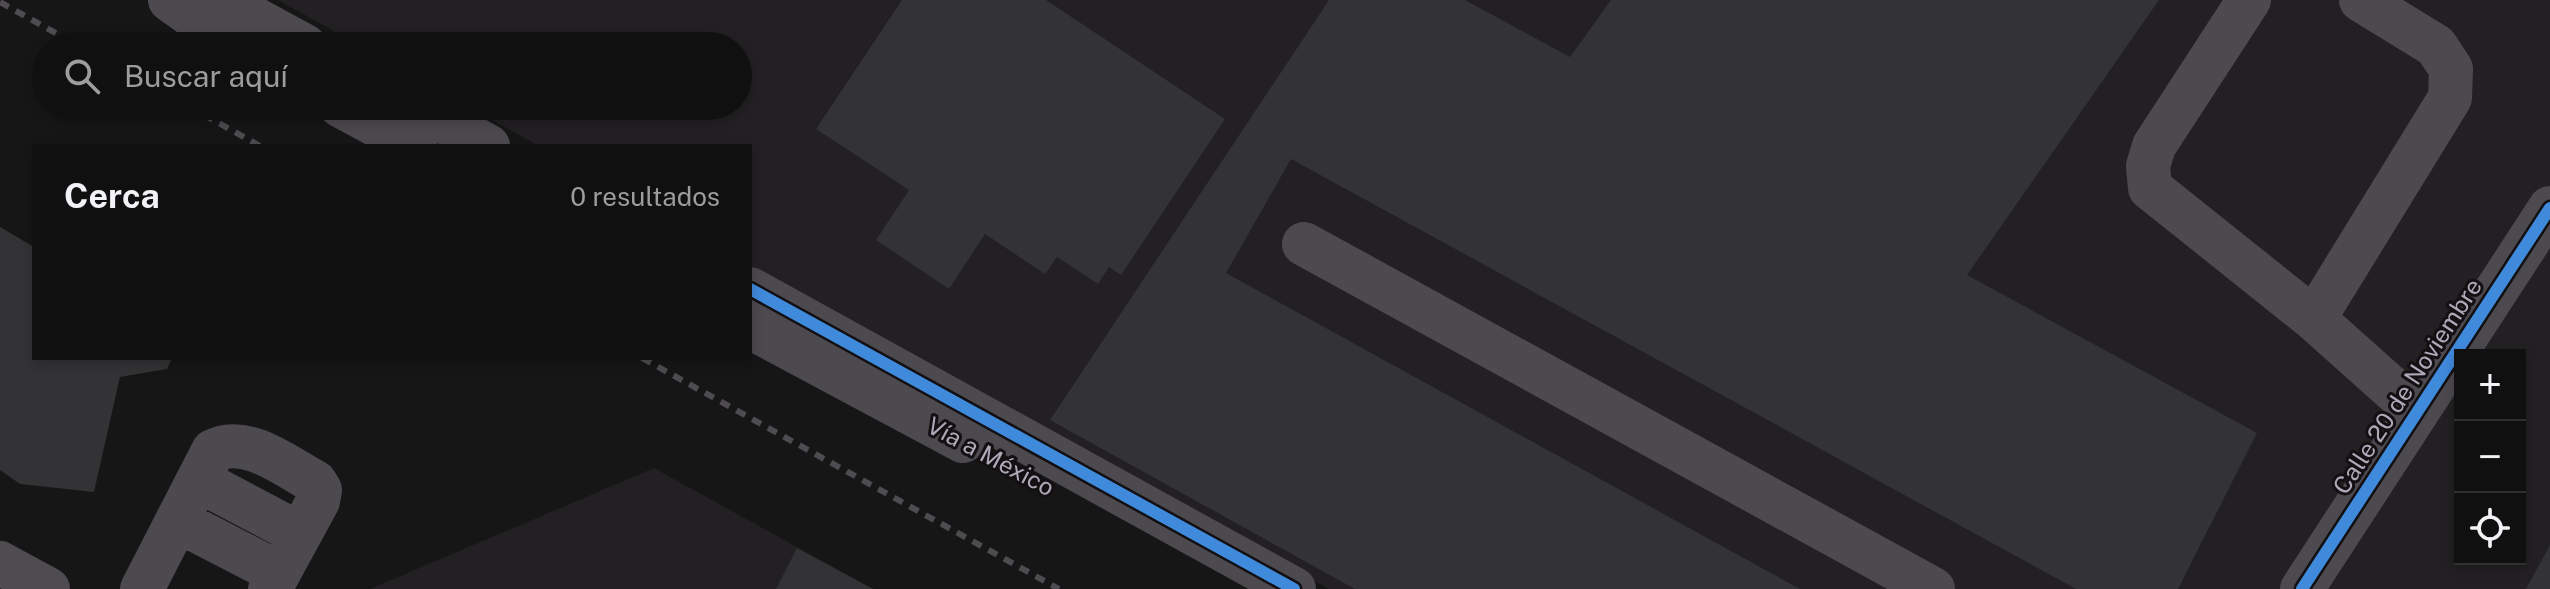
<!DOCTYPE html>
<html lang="es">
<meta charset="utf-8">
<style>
body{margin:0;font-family:"Public Sans",sans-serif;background:#191919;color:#f1f3f6}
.controls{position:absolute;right:24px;bottom:24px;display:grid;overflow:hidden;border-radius:0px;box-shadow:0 4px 12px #0003}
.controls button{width:72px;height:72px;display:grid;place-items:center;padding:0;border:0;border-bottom:2px solid #303030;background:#101010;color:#f1f3f6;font:40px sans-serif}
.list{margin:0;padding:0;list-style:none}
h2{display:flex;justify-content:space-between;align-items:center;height:104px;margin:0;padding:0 32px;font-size:34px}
h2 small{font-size:26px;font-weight:400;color:#9c9d9f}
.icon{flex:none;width:44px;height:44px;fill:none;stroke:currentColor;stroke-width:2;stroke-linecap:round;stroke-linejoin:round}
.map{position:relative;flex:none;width:2550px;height:589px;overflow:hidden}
.search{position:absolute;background:#101010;box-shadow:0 4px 12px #0003;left:32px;top:32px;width:720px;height:88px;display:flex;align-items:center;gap:20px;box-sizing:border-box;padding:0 28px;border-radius:44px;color:#9c9d9f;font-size:30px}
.panel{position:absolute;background:#101010;box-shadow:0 4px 12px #0003;left:32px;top:144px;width:720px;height:216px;border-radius:0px}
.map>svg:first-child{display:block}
.built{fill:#222022;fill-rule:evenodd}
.building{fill:#333234}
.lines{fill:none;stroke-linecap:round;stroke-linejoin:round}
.minor{stroke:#4d4a4f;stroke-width:44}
.major{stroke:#4f4c51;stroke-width:44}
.rail{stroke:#4f4c51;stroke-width:6;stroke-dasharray:10 8;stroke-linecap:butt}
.cycleway-casing{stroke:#121012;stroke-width:17}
.cycleway{stroke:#408adc;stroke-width:12}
.labels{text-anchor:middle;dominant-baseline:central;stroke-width:6;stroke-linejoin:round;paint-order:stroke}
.street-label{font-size:24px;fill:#b0a7b8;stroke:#121012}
</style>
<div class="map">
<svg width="2550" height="589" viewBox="0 0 2550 589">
<rect width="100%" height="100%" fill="#161616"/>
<!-- built -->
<path class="built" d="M278 0H2550V589H1329L750 265V146H539L467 106H738V46H360ZM2460 355H2520V559H2460Z
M654 468 873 589H370Z"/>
<!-- building -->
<path class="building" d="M902 0H1046L1225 119 1121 275 1109 267 1098 284 1057 257 1045 274 985 234 949 289 876 240 909 190 816 129Z
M1329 0H1465L1570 57 1611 0H2159L1967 275 2257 433 2178 589H2076L1291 159 1226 273 1800 589H1355L1050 420Z
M0 227 34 247V358H172L167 369 120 377 94 492 20 484 0 470Z
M2550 545V589H2526Z
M797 548 873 589H776Z"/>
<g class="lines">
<!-- minor -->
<path class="minor" d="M170 0 234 46
M220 0 305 46
M2249 0 2154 146 2148 166 2150 188 2314 319 2417 411
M341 106 415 146
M415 106 488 146
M1304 244 1933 589
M750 289 1294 589
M2314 319 2450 98 2451 69 2436 46 2361 0
M750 327 963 441
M198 480 300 534
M178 521 279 573
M142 589 213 451C246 434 285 466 315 482L320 490 318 501 270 589
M2302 589 2550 208"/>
<!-- major -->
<path class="major" d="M0 563 48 589"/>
<!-- rail -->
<path class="rail" d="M0 2 79 46
M188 106 260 146
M642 358 1059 589"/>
<defs>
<path id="cycleway" d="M750 289 1294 589
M2302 589 2550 208"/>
</defs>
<!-- cycleway casing -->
<use href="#cycleway" class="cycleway-casing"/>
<!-- cycleway -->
<use href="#cycleway" class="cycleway"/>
</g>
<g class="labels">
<!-- street labels -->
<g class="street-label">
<text transform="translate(2407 386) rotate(-57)">Calle 20 de Noviembre</text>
<text transform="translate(991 456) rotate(28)">Vía a México</text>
</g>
</g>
</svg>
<div class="controls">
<button>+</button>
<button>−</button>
<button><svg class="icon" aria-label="locate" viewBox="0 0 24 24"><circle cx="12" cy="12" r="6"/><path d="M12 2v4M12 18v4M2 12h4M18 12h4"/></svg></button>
</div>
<div class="search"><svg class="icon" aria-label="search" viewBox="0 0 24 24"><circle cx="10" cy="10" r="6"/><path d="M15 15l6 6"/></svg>Buscar aquí</div>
<section class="panel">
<h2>Cerca<small>0 resultados</small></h2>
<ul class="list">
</ul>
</section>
</div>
